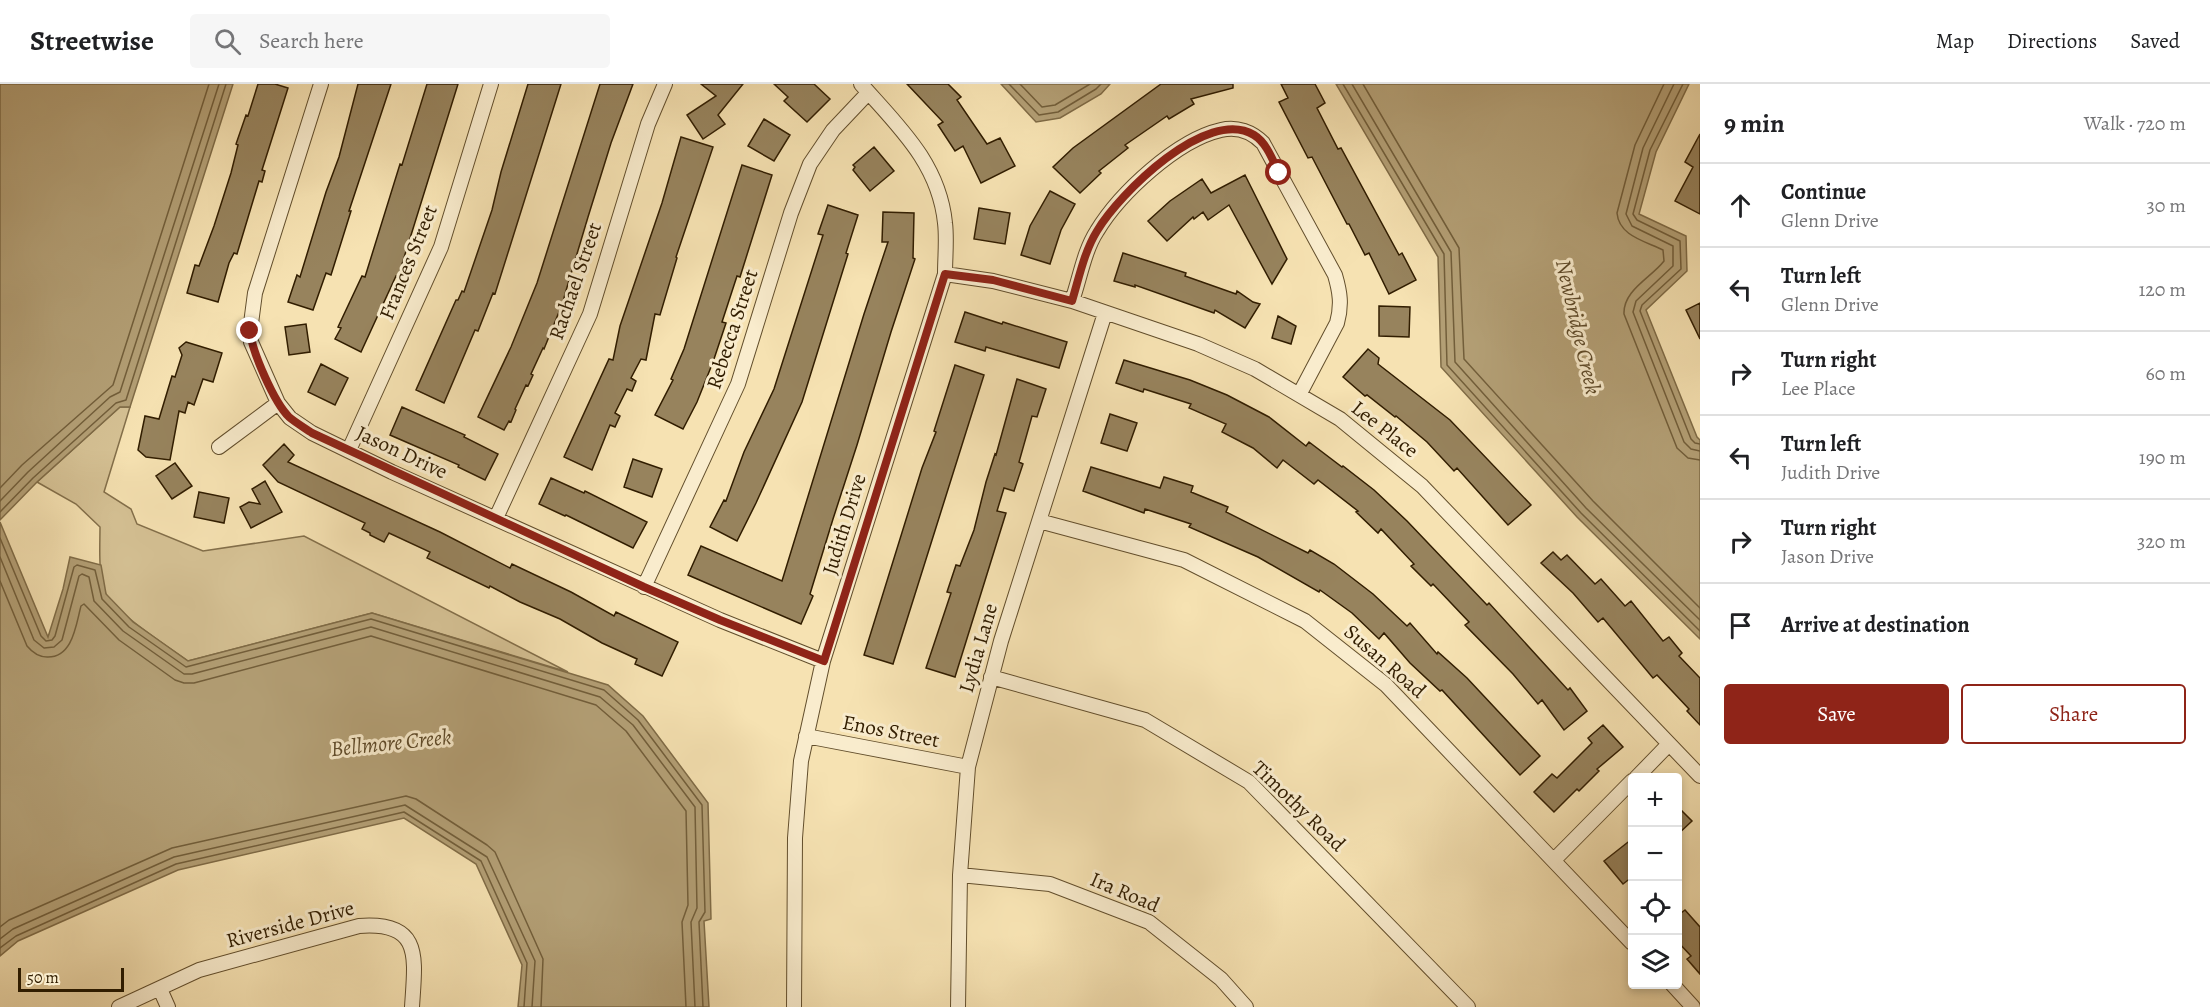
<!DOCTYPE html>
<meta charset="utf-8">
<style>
body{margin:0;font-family:Alegreya,serif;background:#f6f6f6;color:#202124}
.controls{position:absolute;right:18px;bottom:18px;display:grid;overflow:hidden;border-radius:6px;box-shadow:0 3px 9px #0003}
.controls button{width:54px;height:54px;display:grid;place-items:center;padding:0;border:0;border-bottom:2px solid #e0e0e0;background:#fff;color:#202124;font:30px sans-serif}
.scale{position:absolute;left:18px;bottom:15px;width:106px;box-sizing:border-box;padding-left:6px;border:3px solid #311d00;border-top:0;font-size:16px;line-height:21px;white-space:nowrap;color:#311d00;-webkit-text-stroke:4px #f9eccd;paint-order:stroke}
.stop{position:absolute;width:18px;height:18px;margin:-14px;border:4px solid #8f2418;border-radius:50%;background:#fff}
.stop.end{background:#8f2418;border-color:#fff;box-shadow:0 2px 6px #0008}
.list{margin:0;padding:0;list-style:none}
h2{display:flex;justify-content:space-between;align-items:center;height:78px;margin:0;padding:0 24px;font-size:26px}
h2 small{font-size:20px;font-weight:400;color:#757577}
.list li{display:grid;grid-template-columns:39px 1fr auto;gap:18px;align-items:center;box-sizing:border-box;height:84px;padding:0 24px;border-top:2px solid #e0e0e0}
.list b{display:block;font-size:22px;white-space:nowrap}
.list p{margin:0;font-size:20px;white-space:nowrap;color:#757577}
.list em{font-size:20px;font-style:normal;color:#757577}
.actions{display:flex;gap:12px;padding:18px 24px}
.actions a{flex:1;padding:14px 0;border:2px solid #8f2418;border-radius:6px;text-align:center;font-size:21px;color:#8f2418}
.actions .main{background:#8f2418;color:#fff}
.icon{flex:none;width:33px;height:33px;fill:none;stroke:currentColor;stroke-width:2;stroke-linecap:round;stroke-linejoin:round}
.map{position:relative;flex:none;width:1700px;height:923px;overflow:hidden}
header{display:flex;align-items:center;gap:36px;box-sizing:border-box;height:84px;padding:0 30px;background:#fff;border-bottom:2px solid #e0e0e0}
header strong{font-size:28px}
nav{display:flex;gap:33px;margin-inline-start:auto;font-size:21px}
.search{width:420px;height:54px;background:#f6f6f6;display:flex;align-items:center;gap:15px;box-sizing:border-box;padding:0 21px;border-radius:6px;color:#757577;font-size:22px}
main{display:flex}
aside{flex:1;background:#fff}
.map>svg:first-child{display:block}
.green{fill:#d5c194;stroke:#836f4a;stroke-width:1.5}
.water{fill:#b39f75;stroke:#7f6b46;stroke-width:1.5}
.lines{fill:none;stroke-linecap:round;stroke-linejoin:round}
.shore{stroke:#725e3a;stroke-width:1.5}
.building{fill:#97835d;stroke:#311d00;stroke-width:1.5}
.minor-casing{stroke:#624e2c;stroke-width:16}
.minor{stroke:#f9eccd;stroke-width:14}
.route{stroke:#8f2418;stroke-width:8}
.labels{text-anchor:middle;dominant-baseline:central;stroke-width:6;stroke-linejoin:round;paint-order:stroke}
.street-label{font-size:21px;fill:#311d00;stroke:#f9eccd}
.water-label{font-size:22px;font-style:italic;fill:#5e4a29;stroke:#f9eccd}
</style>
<header>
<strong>Streetwise</strong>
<div class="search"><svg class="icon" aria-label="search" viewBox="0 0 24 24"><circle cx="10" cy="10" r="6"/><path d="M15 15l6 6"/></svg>Search here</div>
<nav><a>Map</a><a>Directions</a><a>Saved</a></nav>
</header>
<main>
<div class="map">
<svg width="1700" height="923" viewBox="0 0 1700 923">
<rect width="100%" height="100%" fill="#f6e2b2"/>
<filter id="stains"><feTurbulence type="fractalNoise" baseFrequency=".00333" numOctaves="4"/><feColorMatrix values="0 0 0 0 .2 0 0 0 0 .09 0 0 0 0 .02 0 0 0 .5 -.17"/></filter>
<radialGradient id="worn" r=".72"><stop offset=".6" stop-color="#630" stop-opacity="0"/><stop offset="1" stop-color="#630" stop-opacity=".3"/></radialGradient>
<!-- green -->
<path class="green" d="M120 323H130L104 408 131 425 137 440 203 467 304 452 568 588 372 529 188 577C170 564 112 527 105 508 98 488 100 464 100 443L76 420 37 398Z"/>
<!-- water -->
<path class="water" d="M0 0H233L130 323H120L37 398 0 436Z
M1001 0H1110L1101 10 1060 34 1036 38Z
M1336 0H1689L1656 68 1639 130 1686 152 1687 187 1646 226 1697 353 1700 356V555L1577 433 1441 283 1438 173Z
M0 438 48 553 63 505 70 473 101 481 106 510 133 538 188 577 372 529 608 601 643 632 708 719 711 835 704 837 709 923H518L522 881 476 780 404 734 178 786 18 857 0 872Z"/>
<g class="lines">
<!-- shore -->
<path class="shore" d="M1009 0 1039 31 1058 28 1096 5 1101 0
M1020 0 1042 23 1055 21 1090 0
M1343 0 1444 170 1447 281 1581 429 1700 547
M1352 0 1451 168 1455 278 1586 424 1700 536
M1363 0 1459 164 1464 275 1593 417 1700 524
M1664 0 1635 61 1617 129C1619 152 1645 157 1663 166L1664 177C1651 194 1623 206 1624 230L1677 364 1688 374 1700 376
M1674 0 1643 64 1626 130 1632 142 1673 162V182L1636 217 1633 228 1684 358 1691 365 1700 367
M1683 0 1650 66 1633 130 1637 136 1680 157 1681 185 1642 221 1640 227 1691 355 1695 359 1700 360
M0 404 22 381 113 301 209 0
M0 417 28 388 110 313 120 308 219 0
M0 428 33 394 116 319 126 316 226 0
M0 454 41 552 46 557 52 556 55 552 74 483 77 481 95 486 102 515 129 543 186 583 371 535 604 606 638 636 702 721 705 828 699 838 703 923
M0 473 34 556 44 564 54 563 62 556 79 492 82 490 89 493 94 517 123 547 184 590H192L371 543 600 613 633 641 695 723 697 824 691 838 695 923
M0 497 27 562C32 568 39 573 47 573 73 574 76 540 81 522L84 520 119 556 175 596 184 599H194L371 552 596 621 626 647 686 727 688 821 682 838 686 923
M0 843 9 836 172 764 406 712 416 715 487 761 495 768 543 875 541 923
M0 855 13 845 174 773 405 721 487 773 535 877 532 923
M0 864 16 852 176 780 404 728 481 777 527 879 524 923"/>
</g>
<!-- building -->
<path class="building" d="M258 0H275L288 4 262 86 265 87 262 98 259 97 237 170 234 169 229 179 218 218 187 209 195 181 199 182 214 142 231 89 238 61 236 60 246 31 248 32Z
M358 0H391L349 127H351L331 191 326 189 313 226 288 218 297 191 300 193 326 108 339 73Z
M427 0H458L398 193 396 192 361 268 335 255 341 244 338 243 362 192 365 193 400 80 402 81Z
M528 0H561L495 210 493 209 478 247 475 246 444 319 416 306 456 216H458L462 207 464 208 492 126 501 88Z
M600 0H633L611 59 588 133 565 210 563 218 566 219 562 229 559 228 544 265 543 264 531 290 533 291 528 302 526 301 515 325 516 326 511 338 509 337 504 346 478 333 511 263 537 199Z
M701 0H743L718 31 725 40 703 55 687 31 716 12Z
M774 0H814L830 15 807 38 784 17 788 13Z
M907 0H948L961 13 957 16 987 60 1000 54 1015 82 981 99 963 62 955 67 938 41 943 38Z
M1161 0H1233V4L1191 15 1194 20 1169 35 1167 32 1125 61 1128 64 1099 87 1101 89 1080 109 1053 83 1073 64Z
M1281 0H1315L1325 19 1317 24 1338 65 1341 64 1399 171 1402 169 1416 196 1389 210 1369 169 1365 171 1349 140H1347L1312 73 1308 74 1279 18 1288 14Z
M764 35 790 51 774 77 748 62Z
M1700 50V130L1675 117 1693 83 1685 78Z
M681 53 713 63 676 173 677 174 660 231 655 230 646 276 641 275 631 294 636 297 632 307 627 305 615 329 620 332 615 343 610 341 592 386 564 373 609 275 613 276 620 242 662 119Z
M874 63 894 87 870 107 853 86 855 83 853 81Z
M742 81 772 91 740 193 737 192 722 238 726 239 713 278 697 318 683 345 655 331 673 296 671 295 684 265Z
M1245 91 1287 175 1272 200 1229 121 1208 136 1203 128 1194 135 1193 133 1167 157 1148 137 1170 117 1202 95 1211 109Z
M1050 107 1075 120 1061 146 1050 180 1021 171 1030 142Z
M828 121 858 131 846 169 848 170 802 318 756 419 737 457 710 443 724 416 726 417 744 368 774 305 823 151 818 150Z
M979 124 1010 129 1005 160 974 155Z
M883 128 914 129 913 174 915 175 891 248 857 361 833 435 810 510 813 512 801 540 688 491 701 462 782 497 864 230 888 158H882Z
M1123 169 1186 189 1185 192 1236 210 1237 207 1253 218 1260 220 1245 244 1215 226 1214 229 1135 201V203L1114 197Z
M1700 219V255L1686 226Z
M1379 222 1410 223 1409 253 1379 252Z
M965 228 1002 240 1003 238 1067 258 1059 284 986 263 985 267 955 258Z
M1278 232 1296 242 1291 260 1272 254Z
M306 240 310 268 289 271 285 243Z
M186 258 222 269 213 298 203 295 194 321 188 318 185 329 179 327 170 376 146 373 138 366 145 332 159 335 172 292 175 293 182 271 179 264Z
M1368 265 1379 274 1378 280 1450 336 1531 421 1508 441 1457 384 1454 387 1427 358 1396 332 1395 333 1367 311 1365 312 1343 293Z
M1124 276 1190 296 1227 311 1269 333 1306 362 1309 358 1342 383 1343 382 1374 406 1407 437 1487 521 1489 519 1568 606 1570 604 1587 627 1564 646 1542 616 1538 620 1513 590 1465 541 1469 538 1433 500 1431 502 1411 482 1414 480 1381 445 1378 449 1356 428 1358 427 1318 396 1314 400 1283 376 1277 384 1253 364 1222 348 1226 340 1189 324 1191 320 1144 305 1143 308 1116 299Z
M321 280 348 294 335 321 308 308Z
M955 281 984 291 893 580 864 571 922 384 936 348 934 347Z
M1017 295 1046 305 1037 333 1032 332 1019 378 1023 380 1014 407 1004 404 997 427 1006 429 955 593 926 584 951 509 947 508 956 481 960 482 974 446 986 398 995 370 996 371Z
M402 323 465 351 464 353 498 370 485 396 458 383 459 381 390 351Z
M1110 330 1137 339 1127 367 1101 359Z
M284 360 294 371 288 378 440 448 510 484 512 480 571 508 614 532 616 528 678 558 662 592 635 580 637 575 602 559 560 535 520 518 490 502 489 504 427 474 430 468 389 449 384 458 370 451V449L362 445 365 439 278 398 263 381Z
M633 375 662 385 652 413 624 403Z
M175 379 192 402 172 415 156 392Z
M1091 383 1160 404 1164 393 1193 402 1191 408 1228 423 1226 428 1308 469 1310 466 1334 480 1373 510 1407 542 1410 539 1437 570 1438 568 1467 594 1540 672 1520 691 1442 606 1440 607 1410 579 1384 549 1379 555 1352 529 1320 506 1319 508 1258 473 1189 443 1191 440 1145 425 1144 429 1083 407Z
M551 394 584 409 585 407 647 438 633 464 566 431 565 432 539 420Z
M265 397 282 428 251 444 240 423 249 418 260 420 252 405Z
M199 408 229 414 224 439 194 433Z
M1553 468 1561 476 1567 471 1595 500 1601 495 1625 522 1631 517 1663 557 1669 553 1682 569 1679 572 1700 594V641L1687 627 1689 625 1657 591 1653 594 1603 534 1598 538 1573 509 1541 479Z
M1603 641 1623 663 1597 685 1599 687 1579 707 1577 705 1554 728 1534 708 1552 690 1557 694 1592 659 1588 654Z
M1677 722 1692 737 1677 751Z
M1632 755V793L1623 800 1604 777Z
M1685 826 1700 843V890L1687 875 1691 872 1677 857V832Z"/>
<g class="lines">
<defs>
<path id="minor" d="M321 0 255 209 250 247 251 258 278 319 290 334 312 349 392 388 720 536 823 577
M945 190 993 197 1072 217 1198 260 1255 285 1340 335 1422 402 1700 692
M1072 217C1080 194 1084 167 1097 147 1120 109 1177 56 1221 46 1237 42 1252 48 1263 59L1335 191C1340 208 1342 221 1337 239L1299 311
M219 363 278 319
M349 366 441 163 491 0
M496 434 590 230 648 40 665 0
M1039 437 1184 476 1305 537 1386 601 1632 859
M644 503 738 300 791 129 810 80 833 46 868 9
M991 593 1145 636 1249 698 1468 923
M806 652 968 683
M1636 694 1669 660
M1554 776 1632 697
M960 791 1050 800 1149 838 1221 895 1246 923
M1672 900 1693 923
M160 905 168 923
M119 923 199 886 359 842C423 837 415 874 412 923
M794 923 795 754 801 677 823 577 945 190C945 173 947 155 945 139 939 79 898 42 861 0
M958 923 960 791 968 683 1001 557 1105 229"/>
</defs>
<!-- minor casing -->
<use href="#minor" class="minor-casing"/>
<!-- minor -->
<use href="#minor" class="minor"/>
</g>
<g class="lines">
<!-- route -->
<path class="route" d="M250 247C252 268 274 318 289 333 296 339 305 344 312 349L644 503 720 536 824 577 945 190 993 196 1072 217C1079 194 1084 168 1097 147 1119 110 1207 22 1254 51 1267 59 1273 77 1279 89"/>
</g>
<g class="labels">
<!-- street labels -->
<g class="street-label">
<text transform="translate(408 178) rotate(-68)">Frances Street</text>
<text transform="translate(575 197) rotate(-71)">Rachael Street</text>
<text transform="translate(732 245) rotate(-72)">Rebecca Street</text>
<text transform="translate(1385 345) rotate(38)">Lee Place</text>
<text transform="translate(402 368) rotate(25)">Jason Drive</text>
<text transform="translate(844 440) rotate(-73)">Judith Drive</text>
<text transform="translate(978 564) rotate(-74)">Lydia Lane</text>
<text transform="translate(1385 577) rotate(41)">Susan Road</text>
<text transform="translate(891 647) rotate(11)">Enos Street</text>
<text transform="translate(1299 722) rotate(44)">Timothy Road</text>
<text transform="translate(1125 808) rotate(23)">Ira Road</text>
<text transform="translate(290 840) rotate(-15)">Riverside Drive</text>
</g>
<!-- water labels -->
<g class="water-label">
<text transform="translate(1578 243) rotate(77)">Newbridge Creek</text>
<text transform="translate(391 659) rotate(-6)">Bellmore Creek</text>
</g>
</g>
<rect width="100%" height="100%" filter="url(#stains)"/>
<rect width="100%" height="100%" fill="url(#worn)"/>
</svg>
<div class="controls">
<button>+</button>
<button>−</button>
<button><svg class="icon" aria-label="locate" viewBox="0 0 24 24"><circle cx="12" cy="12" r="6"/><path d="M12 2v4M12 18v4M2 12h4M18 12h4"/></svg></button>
<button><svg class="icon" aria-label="layers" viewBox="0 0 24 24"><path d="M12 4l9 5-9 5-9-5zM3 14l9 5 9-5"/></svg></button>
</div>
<div class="scale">50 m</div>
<div class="stop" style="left:1279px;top:89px"></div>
<div class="stop end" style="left:250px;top:247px"></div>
</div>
<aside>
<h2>9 min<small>Walk · 720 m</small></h2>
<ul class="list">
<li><svg class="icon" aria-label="ahead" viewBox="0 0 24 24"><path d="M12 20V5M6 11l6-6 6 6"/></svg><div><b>Continue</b><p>Glenn Drive</p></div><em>30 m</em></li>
<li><svg class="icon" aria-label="left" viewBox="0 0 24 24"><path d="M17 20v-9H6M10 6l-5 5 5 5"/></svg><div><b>Turn left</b><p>Glenn Drive</p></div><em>120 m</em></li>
<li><svg class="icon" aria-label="right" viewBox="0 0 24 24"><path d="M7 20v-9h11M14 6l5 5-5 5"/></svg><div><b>Turn right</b><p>Lee Place</p></div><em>60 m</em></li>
<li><svg class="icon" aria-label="left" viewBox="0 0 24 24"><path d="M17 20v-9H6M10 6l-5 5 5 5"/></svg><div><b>Turn left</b><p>Judith Drive</p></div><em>190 m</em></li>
<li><svg class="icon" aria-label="right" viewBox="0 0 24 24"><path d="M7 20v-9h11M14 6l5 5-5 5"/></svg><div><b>Turn right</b><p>Jason Drive</p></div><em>320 m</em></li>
<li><svg class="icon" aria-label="arrive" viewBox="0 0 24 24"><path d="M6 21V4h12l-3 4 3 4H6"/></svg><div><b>Arrive at destination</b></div></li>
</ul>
<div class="actions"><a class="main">Save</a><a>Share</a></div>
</aside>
</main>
